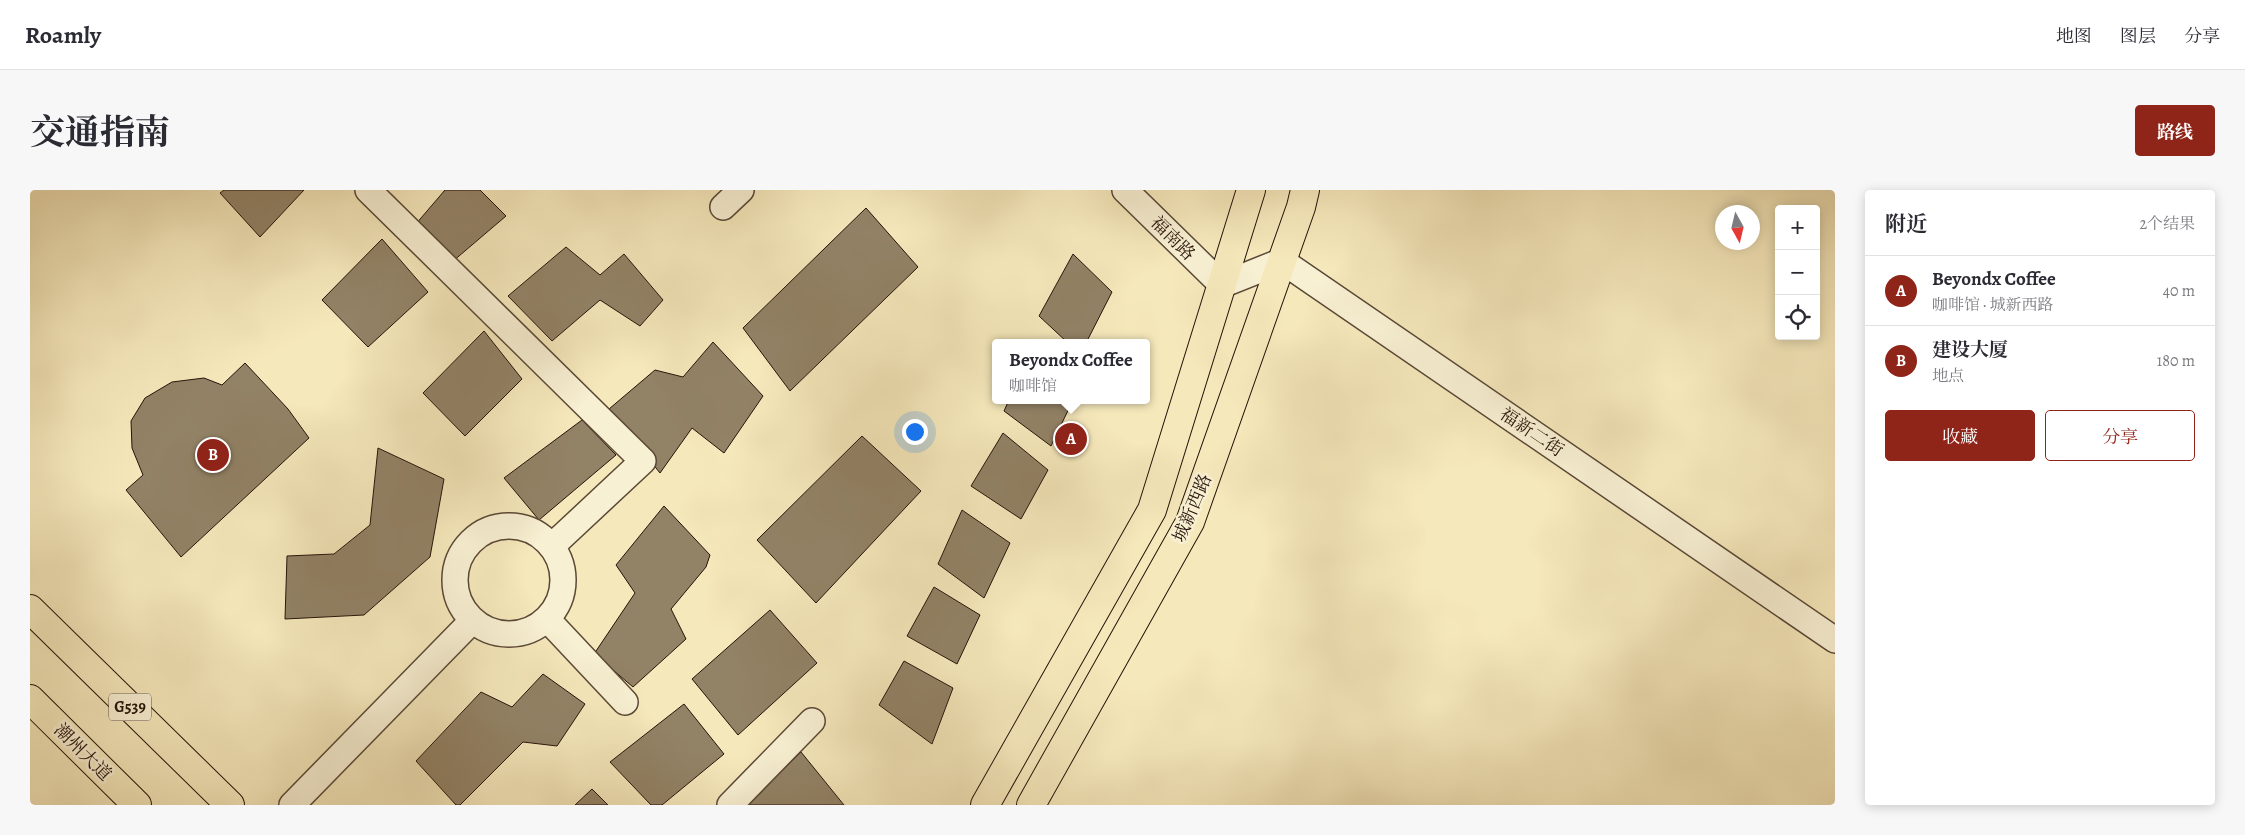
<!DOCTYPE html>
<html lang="zh">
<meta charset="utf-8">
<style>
body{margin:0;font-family:Alegreya,"Noto Serif SC",serif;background:#f7f7f7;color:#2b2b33}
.controls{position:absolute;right:15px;top:15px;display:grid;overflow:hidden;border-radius:5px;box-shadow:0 2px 12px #0003}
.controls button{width:45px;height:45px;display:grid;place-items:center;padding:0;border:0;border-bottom:1px solid #e1e1e2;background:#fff;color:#2b2b33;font:25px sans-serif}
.compass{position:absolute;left:1685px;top:15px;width:45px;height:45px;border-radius:50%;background:#fff;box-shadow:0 2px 12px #0003;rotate:172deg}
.you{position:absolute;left:884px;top:241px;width:18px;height:18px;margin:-12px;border:4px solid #fff;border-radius:50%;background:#1a73e8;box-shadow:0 0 0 8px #1a73e833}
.badge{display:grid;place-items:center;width:32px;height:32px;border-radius:50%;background:#8f2418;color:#fff;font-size:16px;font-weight:700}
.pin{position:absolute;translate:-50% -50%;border:2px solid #fff;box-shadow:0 1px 5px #0006}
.popup{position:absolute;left:962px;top:149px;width:158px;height:65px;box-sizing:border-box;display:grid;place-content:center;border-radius:5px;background:#fff;filter:drop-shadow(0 1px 4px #0005);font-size:16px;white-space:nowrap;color:#7c7c81}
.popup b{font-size:19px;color:#2b2b33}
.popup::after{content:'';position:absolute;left:50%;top:100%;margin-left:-10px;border:10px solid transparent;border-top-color:#fff}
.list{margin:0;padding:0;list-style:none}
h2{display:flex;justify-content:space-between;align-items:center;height:65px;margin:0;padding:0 20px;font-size:21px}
h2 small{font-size:16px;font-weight:400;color:#7c7c81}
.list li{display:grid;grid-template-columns:32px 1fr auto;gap:15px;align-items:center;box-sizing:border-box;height:70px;padding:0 20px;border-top:1px solid #e1e1e2}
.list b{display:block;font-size:19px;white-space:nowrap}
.list p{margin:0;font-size:16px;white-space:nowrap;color:#7c7c81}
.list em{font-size:16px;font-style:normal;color:#7c7c81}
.actions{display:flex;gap:10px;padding:15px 20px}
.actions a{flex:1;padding:11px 0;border:1px solid #8f2418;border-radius:5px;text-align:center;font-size:18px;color:#8f2418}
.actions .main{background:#8f2418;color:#fff}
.icon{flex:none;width:28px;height:28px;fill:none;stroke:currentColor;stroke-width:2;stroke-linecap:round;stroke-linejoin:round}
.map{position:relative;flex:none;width:1805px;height:615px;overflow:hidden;border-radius:5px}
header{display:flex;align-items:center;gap:30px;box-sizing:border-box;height:70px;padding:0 25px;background:#fff;border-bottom:1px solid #e1e1e2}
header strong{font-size:24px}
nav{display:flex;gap:28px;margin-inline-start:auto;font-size:18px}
.intro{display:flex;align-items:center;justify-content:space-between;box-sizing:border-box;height:120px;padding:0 30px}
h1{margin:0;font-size:35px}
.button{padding:12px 22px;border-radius:5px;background:#8f2418;color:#fff;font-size:18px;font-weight:700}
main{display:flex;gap:30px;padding:0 30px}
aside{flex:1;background:#fff;border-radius:5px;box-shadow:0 2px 12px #0003}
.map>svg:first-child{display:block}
.building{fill:#928266;stroke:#261309}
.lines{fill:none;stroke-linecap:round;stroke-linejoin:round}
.minor-casing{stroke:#5a4836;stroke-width:28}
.major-casing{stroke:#261309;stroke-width:30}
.highway-casing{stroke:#261309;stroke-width:30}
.minor{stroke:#f8f0d3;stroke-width:25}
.major{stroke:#f5e8bb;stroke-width:28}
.highway{stroke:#f5e8bb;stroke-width:28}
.labels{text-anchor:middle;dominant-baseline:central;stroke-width:5;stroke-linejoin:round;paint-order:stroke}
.shield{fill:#f8f0d3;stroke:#655546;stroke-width:1}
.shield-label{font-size:16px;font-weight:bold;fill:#261309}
.street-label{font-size:18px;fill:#261309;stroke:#f8f0d3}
</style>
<header>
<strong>Roamly</strong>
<nav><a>地图</a><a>图层</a><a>分享</a></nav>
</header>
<div class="intro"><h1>交通指南</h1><a class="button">路线</a></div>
<main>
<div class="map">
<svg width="1805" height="615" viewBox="0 0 1805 615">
<rect width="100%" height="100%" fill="#f5e8bb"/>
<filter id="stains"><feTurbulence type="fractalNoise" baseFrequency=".004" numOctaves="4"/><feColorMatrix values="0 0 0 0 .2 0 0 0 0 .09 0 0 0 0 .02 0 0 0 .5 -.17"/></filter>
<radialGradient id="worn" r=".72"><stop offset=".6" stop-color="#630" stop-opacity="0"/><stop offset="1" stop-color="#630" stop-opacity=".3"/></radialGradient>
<!-- building -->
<path class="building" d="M194 0H274L230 47 190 3Z
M415 0H450L476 26 422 72 385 35Z
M836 18 888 77 760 201 713 138Z
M352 49 398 102 338 157 292 110Z
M536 57 570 85 594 64 633 110 610 136 570 110 522 151 478 106Z
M1043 64 1082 102 1056 153H1038L1009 126Z
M454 141 492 189 435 246 393 203Z
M683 152 733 206 694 263 662 238 630 283 579 219 625 180 653 187Z
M215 173 258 219 279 248 151 367 96 300 113 285 102 258 101 231 115 208 142 192 174 188 192 195Z
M979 210H1043L1021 256 974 221Z
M552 230 586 265 509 330 474 288Z
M973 243 1018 280 991 329 941 296Z
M832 246 891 301 786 413 727 350Z
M348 258 414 289 400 367 334 425 255 429 257 366 304 364 340 335Z
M634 316 680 365 676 377 641 419 656 449 603 497 564 464 605 403 586 375Z
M932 320 980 353 954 408 908 374Z
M904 397 950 425 927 474 877 446Z
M740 420 787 473 708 545 662 489Z
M874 471 923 498 902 554 849 515Z
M513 484 555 514 527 556 493 552 430 615H426L386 571 451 502 482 517Z
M654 514 694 564 632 615H621L580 572Z
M771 562 814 615H718Z
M562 599 578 615H545Z"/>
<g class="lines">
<defs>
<path id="minor" d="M338 0 613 271 522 356
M1095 0 1192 95 1252 71 1805 450
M693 17 711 0
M425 390a54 54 0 1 1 108 0a54 54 0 1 1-108 0Z
M517 429 595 512
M262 615 442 431
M700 615 782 531"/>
<path id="major" d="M955 615 1122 320 1221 0
M1001 615 1160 332 1271 17 1275 0"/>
<path id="highway" d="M0 419 200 615
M0 509 107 615"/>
</defs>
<!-- minor casing -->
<use href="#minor" class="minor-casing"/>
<!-- major casing -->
<use href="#major" class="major-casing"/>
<!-- highway casing -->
<use href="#highway" class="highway-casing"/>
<!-- minor -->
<use href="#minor" class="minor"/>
<!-- major -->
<use href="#major" class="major"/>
<!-- highway -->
<use href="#highway" class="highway"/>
</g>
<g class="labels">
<!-- shield labels -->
<rect class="shield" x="79" y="503.5" width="42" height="27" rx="4"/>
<g class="shield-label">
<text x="100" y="517">G539</text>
</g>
<!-- street labels -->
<g class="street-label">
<text transform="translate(1143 48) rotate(45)">福南路</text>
<text transform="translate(1502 242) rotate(34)">福新二街</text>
<text transform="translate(1162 318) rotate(-67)">城新西路</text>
<text transform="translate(53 562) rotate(45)">潮州大道</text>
</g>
</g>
<rect width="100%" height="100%" filter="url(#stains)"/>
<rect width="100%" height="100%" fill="url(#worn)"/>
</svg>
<div class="controls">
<button>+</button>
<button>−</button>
<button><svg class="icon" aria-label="locate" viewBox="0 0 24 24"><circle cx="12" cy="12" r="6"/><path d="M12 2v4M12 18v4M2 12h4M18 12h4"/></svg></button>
</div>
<svg class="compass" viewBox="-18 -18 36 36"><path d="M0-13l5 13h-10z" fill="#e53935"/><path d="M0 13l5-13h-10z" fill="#7c7c81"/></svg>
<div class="you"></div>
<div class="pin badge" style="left:1041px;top:249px">A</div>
<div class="popup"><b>Beyondx Coffee</b>咖啡馆</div>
<div class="pin badge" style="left:183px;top:265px">B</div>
</div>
<aside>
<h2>附近<small>2个结果</small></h2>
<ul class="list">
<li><span class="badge">A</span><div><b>Beyondx Coffee</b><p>咖啡馆 · 城新西路</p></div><em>40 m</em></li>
<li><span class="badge">B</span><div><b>建设大厦</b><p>地点</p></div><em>180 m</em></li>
</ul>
<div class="actions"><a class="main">收藏</a><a>分享</a></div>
</aside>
</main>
